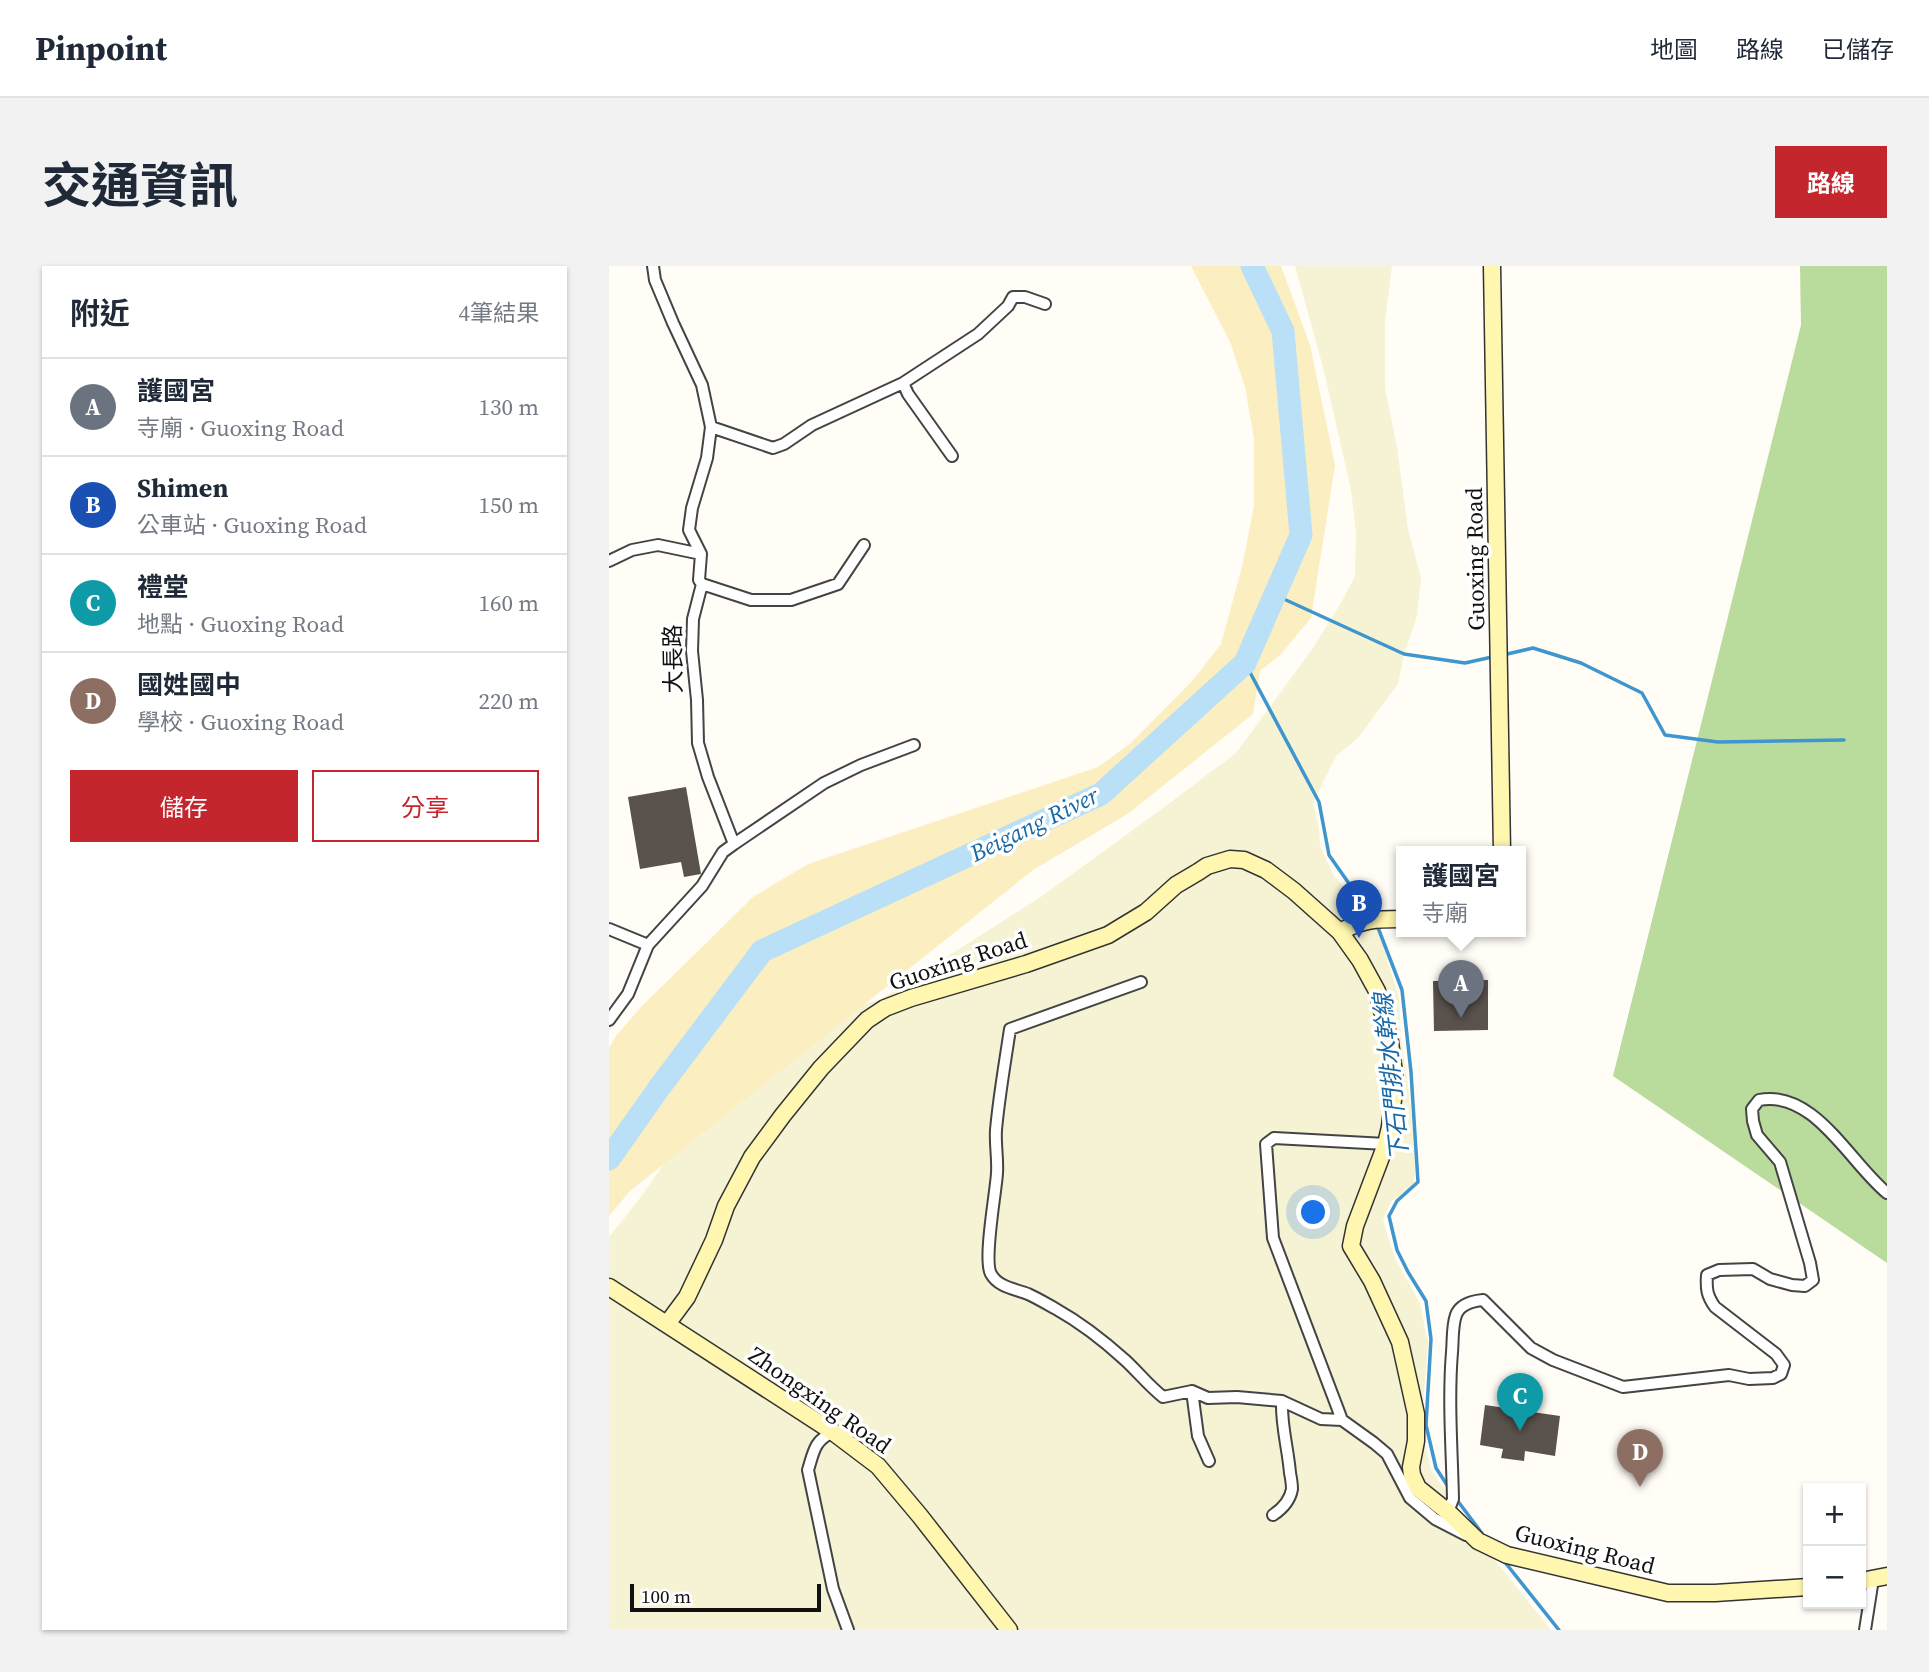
<!DOCTYPE html>
<html lang="zh-TW">
<meta charset="utf-8">
<style>
body{margin:0;font-family:"Source Serif 4","Noto Sans TC",serif;background:#f2f2f3;color:#1f2937}
.controls{position:absolute;right:21px;bottom:21px;display:grid;overflow:hidden;border-radius:0px;box-shadow:0 2px 5px #0004}
.controls button{width:63px;height:63px;display:grid;place-items:center;padding:0;border:0;border-bottom:2px solid #e0e1e3;background:#fff;color:#1f2937;font:35px sans-serif}
.scale{position:absolute;left:21px;bottom:18px;width:191px;box-sizing:border-box;padding-left:7px;border:4px solid #111;border-top:0;font-size:19px;line-height:24px;white-space:nowrap;color:#111;-webkit-text-stroke:5px #fff;paint-order:stroke}
.you{position:absolute;left:705px;top:947px;width:24px;height:24px;margin:-18px;border:5px solid #fff;border-radius:50%;background:#1a73e8;box-shadow:0 0 0 10px #1a73e833}
.badge{display:grid;place-items:center;width:46px;height:46px;border-radius:50%;background:#c4262e;color:#fff;font-size:23px;font-weight:700}
.pin{position:absolute;translate:-50% -58px;filter:drop-shadow(0 2px 4px #0008)}
.pin::after{content:'';position:absolute;top:37px;width:24px;height:21px;background:inherit;clip-path:polygon(0 0,100% 0,50% 100%)}
.popup{position:absolute;left:787px;top:580px;width:130px;height:91px;box-sizing:border-box;display:grid;place-content:center;border-radius:0px;background:#fff;filter:drop-shadow(0 2px 5px #0005);font-size:23px;white-space:nowrap;color:#747a83}
.popup b{font-size:26px;color:#1f2937}
.popup::after{content:'';position:absolute;left:50%;top:100%;margin-left:-14px;border:14px solid transparent;border-top-color:#fff}
.list{margin:0;padding:0;list-style:none}
h2{display:flex;justify-content:space-between;align-items:center;height:91px;margin:0;padding:0 28px;font-size:30px}
h2 small{font-size:23px;font-weight:400;color:#747a83}
.list li{display:grid;grid-template-columns:46px 1fr auto;gap:21px;align-items:center;box-sizing:border-box;height:98px;padding:0 28px;border-top:2px solid #e0e1e3}
.list b{display:block;font-size:26px;white-space:nowrap}
.list p{margin:0;font-size:23px;white-space:nowrap;color:#747a83}
.list em{font-size:23px;font-style:normal;color:#747a83}
.actions{display:flex;gap:14px;padding:21px 28px}
.actions a{flex:1;padding:16px 0;border:2px solid #c4262e;border-radius:0px;text-align:center;font-size:24px;color:#c4262e}
.actions .main{background:#c4262e;color:#fff}
.map{position:relative;flex:none;width:1278px;height:1364px;overflow:hidden;border-radius:0px}
header{display:flex;align-items:center;gap:42px;box-sizing:border-box;height:98px;padding:0 35px;background:#fff;border-bottom:2px solid #e0e1e3}
header strong{font-size:33px}
nav{display:flex;gap:38px;margin-inline-start:auto;font-size:24px}
.intro{display:flex;align-items:center;justify-content:space-between;box-sizing:border-box;height:168px;padding:0 42px}
h1{margin:0;font-size:49px}
.button{padding:18px 32px;border-radius:0px;background:#c4262e;color:#fff;font-size:24px;font-weight:700}
main{display:flex;gap:42px;padding:0 42px}
aside{flex:1;background:#fff;border-radius:0px;box-shadow:0 2px 5px #0004}
.map>svg:first-child{display:block}
.farmland{fill:#f6f3d4}
.forest{fill:#b9dc9c}
.sand{fill:#fbeec1}
.lines{fill:none;stroke-linecap:round;stroke-linejoin:round}
.stream{stroke:#3f96cf;stroke-width:3.5}
.river{stroke:#b9e0f7;stroke-width:23}
.building{fill:#5a524d}
.street-casing{stroke:#444;stroke-width:14}
.secondary-casing{stroke:#333;stroke-width:19}
.street{stroke:#fff;stroke-width:10}
.secondary{stroke:#fff6b0;stroke-width:16}
.labels{text-anchor:middle;dominant-baseline:central;stroke-width:7;stroke-linejoin:round;paint-order:stroke}
.street-label{font-size:23px;fill:#111;stroke:#fff}
.water-label{font-size:24px;font-style:italic;fill:#1768a6;stroke:#fff}
</style>
<header>
<strong>Pinpoint</strong>
<nav><a>地圖</a><a>路線</a><a>已儲存</a></nav>
</header>
<div class="intro"><h1>交通資訊</h1><a class="button">路線</a></div>
<main>
<aside>
<h2>附近<small>4筆結果</small></h2>
<ul class="list">
<li><span class="badge" style="background:#6b7280">A</span><div><b>護國宮</b><p>寺廟 · Guoxing Road</p></div><em>130 m</em></li>
<li><span class="badge" style="background:#1a4fb4">B</span><div><b>Shimen</b><p>公車站 · Guoxing Road</p></div><em>150 m</em></li>
<li><span class="badge" style="background:#0f9aa8">C</span><div><b>禮堂</b><p>地點 · Guoxing Road</p></div><em>160 m</em></li>
<li><span class="badge" style="background:#8d6e63">D</span><div><b>國姓國中</b><p>學校 · Guoxing Road</p></div><em>220 m</em></li>
</ul>
<div class="actions"><a class="main">儲存</a><a>分享</a></div>
</aside>
<div class="map">
<svg width="1278" height="1364" viewBox="0 0 1278 1364">
<rect width="100%" height="100%" fill="#fffdf5"/>
<!-- farmland -->
<path class="farmland" d="M686 0H783L776 55V122L788 181 799 263 812 312 808 350 795 388 789 418 749 472 727 490 704 537 710 562 711 580 725 610 746 633 769 663 790 732 792 771 803 849 806 903 805 921 782 935 774 954 786 993 811 1037 819 1078 812 1160 822 1204 886 1294 942 1364H0V971L31 932 68 879 195 755 272 733 433 630 550 545 627 487 704 382 732 337 746 310 747 267 742 224 715 105Z"/>
<!-- forest -->
<path class="forest" d="M1191 0H1278V997L1004 810 1192 59Z"/>
<!-- sand -->
<path class="sand" d="M582 0H672L701 79 726 199 702 352 671 389 651 405 644 448 520 547 424 604 21 925 0 950V782L7 770 33 740 144 631 199 598 489 501 522 477 584 414 612 378 633 301 645 240V172L636 121 622 78Z"/>
<g class="lines">
<!-- stream -->
<path class="stream" d="M666 329 795 388 856 397 883 391
M894 389 924 382 972 397 1033 427 1056 469 1109 476 1235 474
M636 397 710 536 720 589 762 649
M768 659 793 724 802 806 809 916 788 935 780 950 788 984 799 1006 817 1035 822 1073 817 1159 827 1202 840 1222
M848 1234 875 1270
M895 1295 950 1364"/>
<!-- river -->
<path class="river" d="M0 893 50 822 153 685 492 528 636 397 692 269 674 65 643 0"/>
</g>
<!-- building -->
<path class="building" d="M77 521 92 608 75 611 72 596 31 603 19 531Z
M879 714V764L825 765 824 715Z
M876 1139 951 1150 946 1190 916 1185 915 1195 892 1192 894 1183 871 1179Z"/>
<g class="lines">
<defs>
<path id="street" d="M294 117 299 128 343 190
M102 161 164 182 175 178 203 159 294 117 369 68 399 40 404 31H416L436 38
M0 295 23 284 49 279 92 288
M93 318 142 334H182L229 318 255 279
M125 578 215 517 252 499 305 479
M0 663 39 679
M532 716 401 763C396 797 390 830 387 864 386 878 389 893 388 907 387 926 374 994 382 1008 389 1021 406 1023 419 1028 428 1032 438 1038 447 1043 472 1057 495 1075 516 1094 529 1106 540 1120 554 1131L583 1125 599 1132 628 1131 673 1135
M0 754 19 728 39 679 93 620 114 586 125 578 99 511 89 477 88 434 83 385 84 353 93 318 90 314 92 288 80 264 83 242 98 192 102 161 93 119 64 57 46 14 44 0
M583 1125 589 1170 600 1195
M733 1154 664 972 657 878 665 872 777 878
M224 1166C205 1175 205 1185 199 1204L224 1323 239 1364
M839 1246 844 1233C843 1184 839 1135 843 1086 844 1075 843 1060 847 1049 851 1038 864 1035 874 1034L922 1082 944 1094 1014 1121 1120 1109 1140 1113 1164 1112 1172 1108 1175 1099 1167 1088 1106 1041C1098 1030 1097 1023 1098 1009L1110 1004 1144 1003 1161 1013 1183 1019 1196 1020 1204 1014 1201 997 1171 896 1148 869 1144 855 1143 843 1150 834C1205 823 1241 897 1278 927
M664 1249C673 1243 681 1235 683 1223 683 1218 682 1212 681 1207 679 1182 672 1160 673 1135L712 1153 733 1154 765 1177 778 1188 801 1232 826 1253 857 1269
M1256 1364 1264 1313"/>
<path id="secondary" d="M883 0 893 586
M731 666C754 653 767 653 792 653
M0 1021 224 1166 269 1200 311 1250 400 1364
M58 1058 78 1031 105 974 117 940 143 891 174 849 212 802 258 754 276 742 302 732 417 698 499 669 537 646 567 619 589 606 598 600 621 593 635 594 657 604 685 625 731 666 751 694 768 725 781 776 786 815 781 861 777 878 746 960 742 980 763 1015 791 1076 807 1148V1175L802 1201 803 1209 809 1222 839 1246 869 1275 898 1289 1059 1327H1106L1199 1321
M1252 1315 1278 1310"/>
</defs>
<!-- street casing -->
<use href="#street" class="street-casing"/>
<!-- secondary casing -->
<use href="#secondary" class="secondary-casing"/>
<!-- street -->
<use href="#street" class="street"/>
<!-- secondary -->
<use href="#secondary" class="secondary"/>
</g>
<g class="labels">
<!-- street labels -->
<g class="street-label">
<text transform="translate(866 293) rotate(-91)">Guoxing Road</text>
<text transform="translate(64 393) rotate(-91)">大長路</text>
<text transform="translate(349 695) rotate(-18)">Guoxing Road</text>
<text transform="translate(211 1134) rotate(35)">Zhongxing Road</text>
<text transform="translate(976 1283) rotate(14)">Guoxing Road</text>
</g>
<!-- water labels -->
<g class="water-label">
<text transform="translate(425 558) rotate(-26)">Beigang River</text>
<text transform="translate(782 811) rotate(-96)">下石門排水幹線</text>
</g>
</g>
</svg>
<div class="controls">
<button>+</button>
<button>−</button>
</div>
<div class="scale">100 m</div>
<div class="you"></div>
<div class="pin badge" style="left:852px;top:752px;background:#6b7280">A</div>
<div class="popup"><b>護國宮</b>寺廟</div>
<div class="pin badge" style="left:750px;top:672px;background:#1a4fb4">B</div>
<div class="pin badge" style="left:911px;top:1165px;background:#0f9aa8">C</div>
<div class="pin badge" style="left:1031px;top:1221px;background:#8d6e63">D</div>
</div>
</main>
